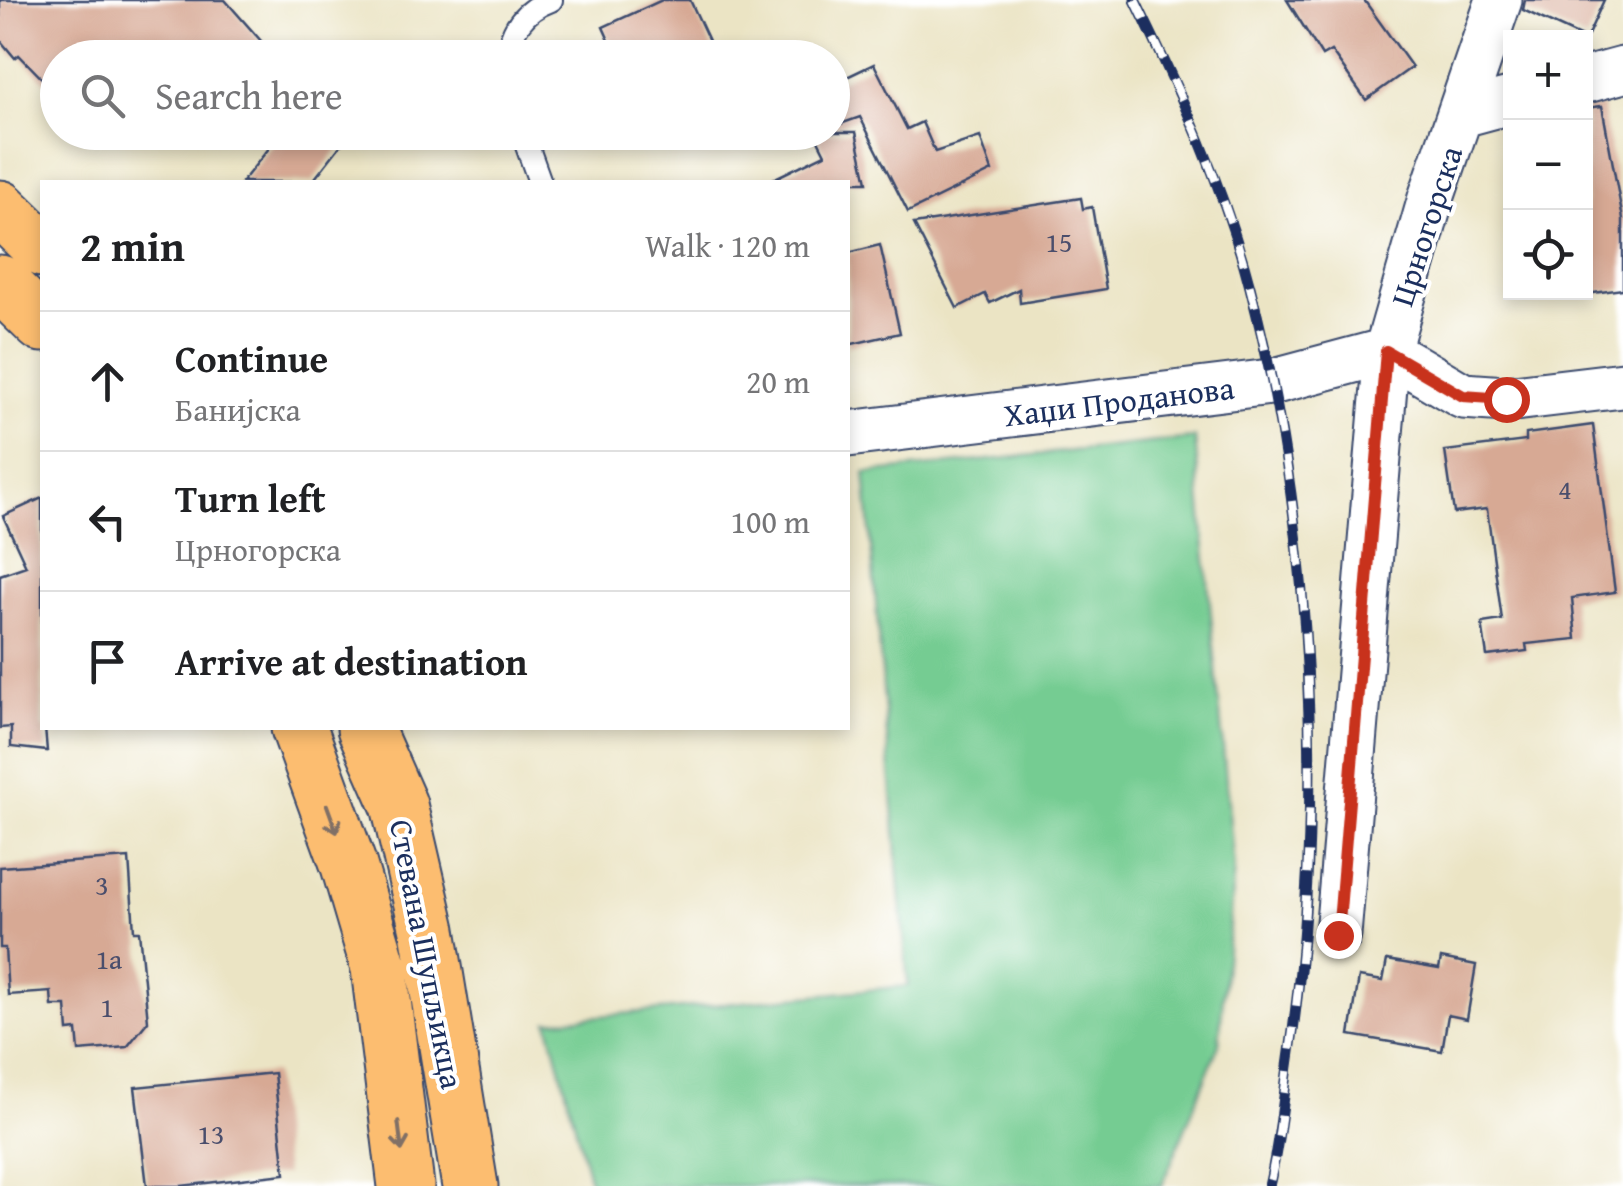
<!DOCTYPE html>
<meta charset="utf-8">
<style>
body{margin:0;font-family:"Gentium Book Plus",serif;background:#f6f6f6;color:#202124}
.controls{position:absolute;right:30px;top:30px;display:grid;overflow:hidden;border-radius:0px;box-shadow:0 5px 15px #0003}
.controls button{width:90px;height:90px;display:grid;place-items:center;padding:0;border:0;border-bottom:2px solid #e0e0e0;background:#fff;color:#202124;font:50px sans-serif}
.stop{position:absolute;width:30px;height:30px;margin:-22px;border:8px solid #c8321e;border-radius:50%;background:#fff}
.stop.end{background:#c8321e;border-color:#fff;box-shadow:0 2px 10px #0008}
.list{margin:0;padding:0;list-style:none}
h2{display:flex;justify-content:space-between;align-items:center;height:130px;margin:0;padding:0 40px;font-size:42px}
h2 small{font-size:32px;font-weight:400;color:#757577}
.list li{display:grid;grid-template-columns:65px 1fr auto;gap:30px;align-items:center;box-sizing:border-box;height:140px;padding:0 40px;border-top:2px solid #e0e0e0}
.list b{display:block;font-size:38px;white-space:nowrap}
.list p{margin:0;font-size:32px;white-space:nowrap;color:#757577}
.list em{font-size:32px;font-style:normal;color:#757577}
.icon{flex:none;width:55px;height:55px;fill:none;stroke:currentColor;stroke-width:2;stroke-linecap:round;stroke-linejoin:round}
.map{position:relative;flex:none;width:1623px;height:1186px;overflow:hidden}
.search{position:absolute;background:#fff;box-shadow:0 5px 15px #0003;left:40px;top:40px;width:810px;height:110px;display:flex;align-items:center;gap:25px;box-sizing:border-box;padding:0 35px;border-radius:55px;color:#757577;font-size:38px}
.panel{position:absolute;background:#fff;box-shadow:0 5px 15px #0003;left:40px;top:180px;width:810px;height:550px;border-radius:0px}
.map>svg:first-child{display:block}
.green{fill:#75cc92;stroke:#487e78;stroke-width:2.5}
.building{fill:#d7a994}
.lines{fill:none;stroke-linecap:round;stroke-linejoin:round}
.lane-casing{stroke:#3a4a6d;stroke-width:26}
.street-casing{stroke:#3a4a6d;stroke-width:49}
.primary-casing{stroke:#3a4a6d;stroke-width:59}
.lane{stroke:#fff;stroke-width:22}
.street{stroke:#fff;stroke-width:45}
.primary{stroke:#fcbd6f;stroke-width:55}
.rail-casing{stroke:#1b2f5e;stroke-width:11}
.rail{stroke:#fff;stroke-width:8;stroke-dasharray:22;stroke-linecap:butt}
.oneway{stroke:#806f66}
.route{stroke:#c8321e;stroke-width:12}
.labels{text-anchor:middle;dominant-baseline:central;stroke-width:8;stroke-linejoin:round;paint-order:stroke}
.number-label{font-size:28px;fill:#4a4e6c}
.street-label{font-size:32px;fill:#1b2f5e;stroke:#fff}
</style>
<div class="map">
<svg width="1623" height="1186" viewBox="0 0 1623 1186">
<rect width="100%" height="100%" fill="#fff"/>
<filter id="ink" filterUnits="userSpaceOnUse"><feTurbulence type="fractalNoise" baseFrequency=".01" numOctaves="2"/><feDisplacementMap in="SourceGraphic" scale="20" xChannelSelector="R" yChannelSelector="G"/><feConvolveMatrix kernelMatrix="1 2 1 2 8 2 1 2 1" color-interpolation-filters="sRGB"/></filter>
<filter id="wash" filterUnits="userSpaceOnUse"><feTurbulence type="fractalNoise" baseFrequency=".0048" numOctaves="4" result="noise"/><feDisplacementMap in="SourceGraphic" scale="40" xChannelSelector="R" yChannelSelector="G"/><feGaussianBlur stdDeviation="2.25" result="paint"/><feColorMatrix in="noise" values="0 0 0 0 0 0 0 0 0 0 0 0 0 0 0 0 0 1.4 0 .05"/><feComposite in="paint" operator="in"/></filter>
<g filter="url(#wash)">
<rect width="100%" height="100%" fill="#ebe4c4"/>
<!-- green -->
<path class="green" d="M1195 438 1234 868 1219 1044 1162 1186H591L548 1021 908 986 865 473Z"/>
<g id="blocks">
<!-- building -->
<path class="building" d="M0 0H225L276 58H58V95L19 55 15 58 0 40Z
M662 0H690L717 58H617L603 27Z
M1287 0H1364L1412 67 1366 100 1331 51 1322 56Z
M1525 0H1604L1586 39 1523 10Z
M874 64 907 129 922 122 935 152 980 137 992 171 908 212 860 117 832 127V84Z
M1602 106 1623 219V289L1586 294V108Z
M282 132H351L312 182H242Z
M814 132H856L867 182H767L825 154Z
M1081 198 1083 209 1092 207 1106 289 1020 303 1019 289 990 303 985 294 957 308 914 224Z
M880 245 900 333 848 345V253Z
M1593 425 1615 592 1572 598 1576 639 1526 644 1527 651 1487 656 1482 623 1502 620 1487 509 1454 513 1445 451 1526 441V434Z
M42 498V728H45L47 751 11 747V727L0 728V575L26 566 3 516Z
M129 858 134 931H139L148 1021 127 1047 79 1051 77 1030 68 1031 66 1006H52L51 992 8 995 5 948H0V867Z
M1441 958 1476 965 1467 1019 1448 1015 1442 1051 1350 1035 1359 977 1383 981 1387 960 1439 969Z
M274 1073 285 1174 181 1186H147L135 1087Z"/>
</g>
</g>
<g filter="url(#ink)">
<use href="#blocks" fill-opacity="0" stroke="#3a4a6d" stroke-width="2.5"/>
<g class="lines">
<defs>
<path id="lane" d="M508 58C510 29 524 10 551 0
M522 132 540 182"/>
<path id="street" d="M1586 80 1623 70
M1462 114 1510 101
M1387 351 1463 396 1506 399 1623 385
M848 434 1271 382 1387 351
M1338 935 1387 351 1431 198 1499 0"/>
<path id="primary" d="M0 208 42 249
M0 283 42 324
M299 728 349 866 379 968 406 1186
M365 728 399 805 428 930 470 1186"/>
</defs>
<!-- lane casing -->
<use href="#lane" class="lane-casing"/>
<!-- street casing -->
<use href="#street" class="street-casing"/>
<!-- primary casing -->
<use href="#primary" class="primary-casing"/>
<!-- lane -->
<use href="#lane" class="lane"/>
<!-- street -->
<use href="#street" class="street"/>
<!-- primary -->
<use href="#primary" class="primary"/>
<defs>
<path id="rail" d="M1135 0C1180 92 1224 187 1250 287 1314 532 1326 810 1289 1059 1283 1101 1279 1145 1269 1186"/>
</defs>
<!-- rail casing -->
<use href="#rail" class="rail-casing"/>
<!-- rail -->
<use href="#rail" class="rail"/>
</g>
<!-- one-way arrows -->
<defs><path id="oneway-shaft" d="M-6 0H5M1.5-3L5.5 0L1.5 3" fill="none" stroke-width="1.6" stroke-linecap="round" stroke-linejoin="round" transform="scale(2.5)"/></defs>
<g class="oneway">
<use href="#oneway-shaft" transform="translate(332 819) rotate(70)"/>
<use href="#oneway-shaft" transform="translate(400 1136) rotate(83)"/>
</g>
</g>
<g class="lines" filter="url(#ink)">
<!-- route -->
<path class="route" d="M1338 935 1386 351 1463 396 1506 399"/>
</g>
<g class="labels">
<!-- number labels -->
<g class="number-label">
<text x="1059" y="241">15</text>
<text x="1565" y="488">4</text>
<text x="102" y="884">3</text>
<text x="109" y="958">1a</text>
<text x="107" y="1006">1</text>
<text x="211" y="1133">13</text>
</g>
<!-- street labels -->
<g class="street-label">
<text transform="translate(1426 226) rotate(-72)">Црногорска</text>
<text transform="translate(1119 401) rotate(-7)">Хаџи Проданова</text>
<text transform="translate(427 954) rotate(79)">Стевана Шупљикца</text>
</g>
</g>
</svg>
<div class="controls">
<button>+</button>
<button>−</button>
<button><svg class="icon" aria-label="locate" viewBox="0 0 24 24"><circle cx="12" cy="12" r="6"/><path d="M12 2v4M12 18v4M2 12h4M18 12h4"/></svg></button>
</div>
<div class="stop" style="left:1506px;top:399px"></div>
<div class="stop end" style="left:1338px;top:935px"></div>
<div class="search"><svg class="icon" aria-label="search" viewBox="0 0 24 24"><circle cx="10" cy="10" r="6"/><path d="M15 15l6 6"/></svg>Search here</div>
<section class="panel">
<h2>2 min<small>Walk · 120 m</small></h2>
<ul class="list">
<li><svg class="icon" aria-label="ahead" viewBox="0 0 24 24"><path d="M12 20V5M6 11l6-6 6 6"/></svg><div><b>Continue</b><p>Банијска</p></div><em>20 m</em></li>
<li><svg class="icon" aria-label="left" viewBox="0 0 24 24"><path d="M17 20v-9H6M10 6l-5 5 5 5"/></svg><div><b>Turn left</b><p>Црногорска</p></div><em>100 m</em></li>
<li><svg class="icon" aria-label="arrive" viewBox="0 0 24 24"><path d="M6 21V4h12l-3 4 3 4H6"/></svg><div><b>Arrive at destination</b></div></li>
</ul>
</section>
</div>
